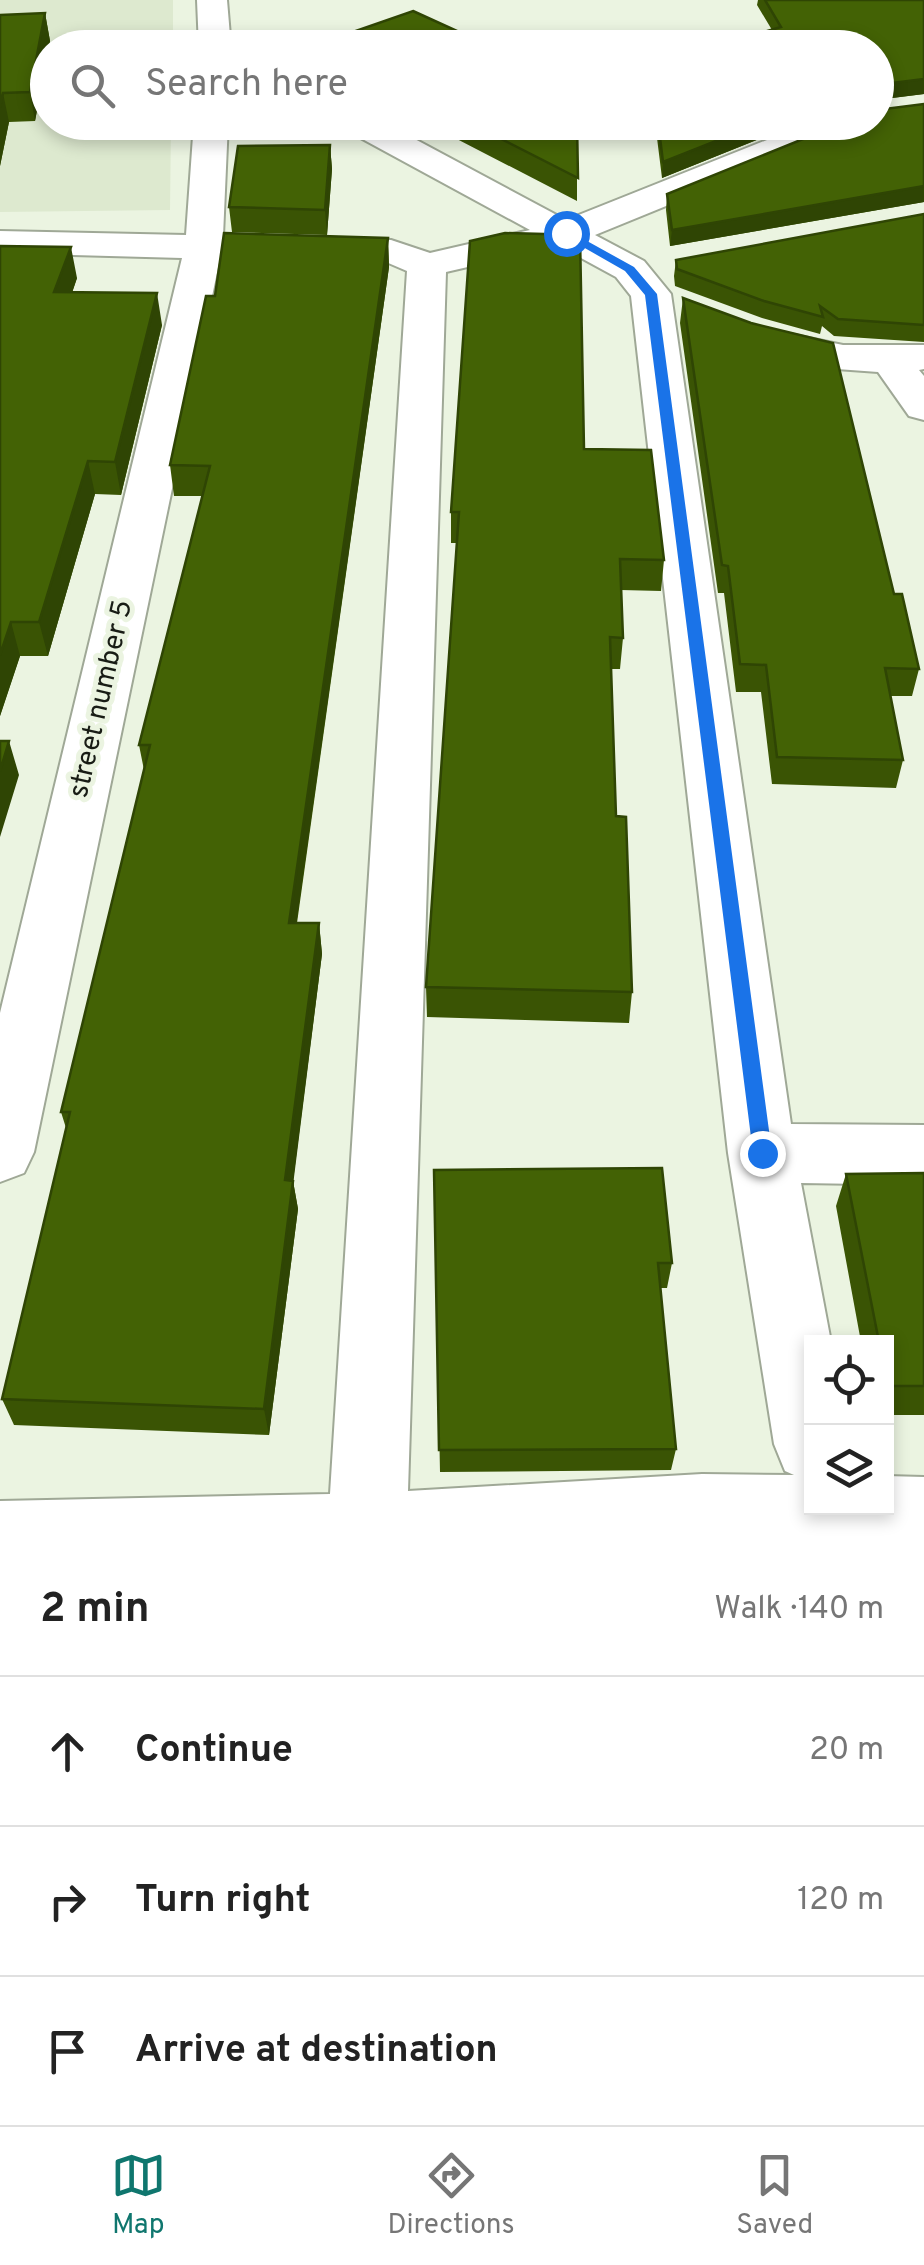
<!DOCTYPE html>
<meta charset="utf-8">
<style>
body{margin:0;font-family:Overpass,sans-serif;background:#f6f6f6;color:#222}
.controls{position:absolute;right:30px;bottom:30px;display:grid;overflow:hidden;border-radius:0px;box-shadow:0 5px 15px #0003}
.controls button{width:90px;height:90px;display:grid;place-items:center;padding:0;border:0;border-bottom:2px solid #e0e0e0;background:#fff;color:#222;font:50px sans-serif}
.stop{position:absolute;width:30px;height:30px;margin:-22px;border:8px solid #1a73e8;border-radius:50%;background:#fff}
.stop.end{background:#1a73e8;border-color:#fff;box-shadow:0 2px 10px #0008}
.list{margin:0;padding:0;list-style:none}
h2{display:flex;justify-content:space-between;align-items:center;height:130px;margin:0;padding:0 40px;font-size:42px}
h2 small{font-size:32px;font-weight:400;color:#767676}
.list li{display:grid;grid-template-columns:65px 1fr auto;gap:30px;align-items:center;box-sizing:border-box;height:150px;padding:0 40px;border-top:2px solid #e0e0e0}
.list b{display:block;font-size:38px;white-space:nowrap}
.list em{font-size:32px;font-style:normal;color:#767676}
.icon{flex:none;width:55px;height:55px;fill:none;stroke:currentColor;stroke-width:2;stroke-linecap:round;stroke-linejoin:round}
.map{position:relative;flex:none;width:924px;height:1545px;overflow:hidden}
.search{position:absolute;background:#fff;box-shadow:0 5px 15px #0003;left:30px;right:30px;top:30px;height:110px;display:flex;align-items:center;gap:25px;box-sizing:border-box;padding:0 35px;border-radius:55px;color:#767676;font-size:38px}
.sheet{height:580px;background:#fff}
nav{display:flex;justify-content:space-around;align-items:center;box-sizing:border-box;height:140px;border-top:2px solid #e0e0e0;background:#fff;font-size:28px;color:#767676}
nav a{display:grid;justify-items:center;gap:5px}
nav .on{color:#0f766e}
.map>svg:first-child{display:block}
.built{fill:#dde9cf}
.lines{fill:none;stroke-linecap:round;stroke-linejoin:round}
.minor-casing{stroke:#9fa896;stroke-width:4}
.minor{fill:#fff;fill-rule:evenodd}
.wall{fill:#3a5404}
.shaded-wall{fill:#2f4504}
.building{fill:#436205;stroke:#2f4504;stroke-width:2.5}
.route{fill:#1a73e8}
.labels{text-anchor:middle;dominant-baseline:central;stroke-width:10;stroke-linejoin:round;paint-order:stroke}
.street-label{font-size:28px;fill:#181c15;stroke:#ebf4e1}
</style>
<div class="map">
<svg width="924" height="1545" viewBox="0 0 924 1545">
<rect width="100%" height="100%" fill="#ebf4e1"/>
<!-- built -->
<path class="built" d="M0 0H173V47L48 48V122L171 123 170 210 0 212Z"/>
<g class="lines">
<defs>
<path id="minor" d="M197 0H227L231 48H199Z
M194 122H228L223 236 391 240 430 253 530 230 344 129 339 122H383L566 220 812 122H860L855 129 595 235 644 261 671 294 791 1124 924 1125V1185L801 1183 831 1342H812V1508H886V1476L924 1477V1545H0V1501L330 1494 407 271 386 262 220 258 34 1152 24 1173 0 1182V1013L182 258 0 253V231L186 235ZM559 246 616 277 631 296 728 1153 774 1444 785 1471 794 1475 702 1474 408 1491 446 272Z
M765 329 843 345H924V369L919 370 924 376V420L909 416 878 372 823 368 750 350 744 341 750 332Z"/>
</defs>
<!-- minor casing -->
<use href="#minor" class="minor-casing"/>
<!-- minor -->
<use href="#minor" class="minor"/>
</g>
<!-- wall -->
<path class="wall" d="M758 0H924V94L876 100V48L772 30 757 5Z
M45 13 50 41 35 121 9 122 0 166V15Z
M924 104V202L670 246 666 210 667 194 877 111Z
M424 122H577V201Z
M655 122H801L662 178Z
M330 145 332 169 327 235 232 232 229 207Z
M924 214V342L834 336 822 326 820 334 762 318 675 286 674 276 676 260Z
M388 238 389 267 297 923H319L322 954 293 1181 298 1209 269 1435 14 1425 2 1399 66 1128 61 1112 144 770 139 745 202 496H174L170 465 215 296Z
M0 246 77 278 72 293 162 325 121 495 95 494 48 656H20L0 716Z
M683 298 894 594 919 669 912 696H890L903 760 896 788 772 784 761 692H736L724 593H718L680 323Z
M584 449 664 560 661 591 621 590 623 638 620 669H611L616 816 632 992 629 1023 427 1017 426 987 457 543H451V512Z
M434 1170 672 1263 667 1288H660L676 1449 671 1470 440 1472Z
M924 1173V1415H886V1342H861L836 1206 846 1174Z"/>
<!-- shaded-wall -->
<path class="shaded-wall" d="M45 13 50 41 35 121 30 92Z
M924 79V94L876 100V85Z
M3 93 9 122 0 166V107Z
M764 122H801L662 178 663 162Z
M330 145 332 169 327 235 325 210Z
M924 186V202L670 246 672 230Z
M388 238 389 267 292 954 289 923Z
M71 247 77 278 61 324 54 292Z
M157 293 162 325 121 495 115 462Z
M88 461 95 494 48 656 39 622Z
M11 622 20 656 0 716V655Z
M9 741 19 775 0 837V771Z
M319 923 322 954 290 1209 285 1180Z
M293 1181 298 1209 269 1435 264 1409Z"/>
<!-- building -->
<path class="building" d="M765 0H924V79L876 85V48H710L781 27Z
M413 11 470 37 485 32 519 48H330L321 43Z
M45 13 30 92 3 93 0 107V15Z
M924 104V186L672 230 667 194 845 122H876V110Z
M468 122H577L578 178Z
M658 122H764L663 162Z
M330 145 325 210 229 207 238 146Z
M924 214V325L838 319 820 306 823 317 764 301 677 269 676 260Z
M224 233 388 238 289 923H319L285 1180 293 1181 264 1409 2 1399 70 1112H61L150 745H139L210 466 170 465 206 296H215Z
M505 233 580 235 584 449 651 450 664 560 620 559 623 638 610 637 616 816 626 817 632 992 426 987 459 512H451L470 241Z
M0 246 71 247 54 292 157 293 115 462 88 461 39 622H11L0 655Z
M683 298 751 323 833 343 894 594H902L919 669 885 668 903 760 777 757 766 665 740 664 728 566 722 565Z
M0 741H9L0 771Z
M662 1168 672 1263H658L676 1449 439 1450 434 1170Z
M924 1173V1386H887L886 1342H879L846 1174Z"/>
<!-- route -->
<path class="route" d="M562 231H569L634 267 657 294 772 1153 762 1161 753 1153 645 295 625 271 562 235Z"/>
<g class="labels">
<!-- street labels -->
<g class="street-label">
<text transform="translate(102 699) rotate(-77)">street number 5</text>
</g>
</g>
</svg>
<div class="controls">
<button><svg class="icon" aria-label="locate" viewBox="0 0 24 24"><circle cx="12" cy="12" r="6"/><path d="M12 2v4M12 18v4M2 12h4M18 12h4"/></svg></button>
<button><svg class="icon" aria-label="layers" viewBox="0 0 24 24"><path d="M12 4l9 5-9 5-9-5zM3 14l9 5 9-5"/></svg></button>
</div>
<div class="stop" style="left:566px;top:233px"></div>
<div class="stop end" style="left:762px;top:1153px"></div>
<div class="search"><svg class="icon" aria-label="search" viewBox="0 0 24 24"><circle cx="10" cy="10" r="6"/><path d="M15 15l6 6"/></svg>Search here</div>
</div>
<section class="sheet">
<h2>2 min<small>Walk · 140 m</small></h2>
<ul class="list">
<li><svg class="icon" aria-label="ahead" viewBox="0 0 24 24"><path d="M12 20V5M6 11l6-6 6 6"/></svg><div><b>Continue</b></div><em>20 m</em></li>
<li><svg class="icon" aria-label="right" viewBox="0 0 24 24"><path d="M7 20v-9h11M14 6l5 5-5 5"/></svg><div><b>Turn right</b></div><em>120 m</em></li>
<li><svg class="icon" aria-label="arrive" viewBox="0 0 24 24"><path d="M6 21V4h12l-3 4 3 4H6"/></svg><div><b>Arrive at destination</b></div></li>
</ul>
</section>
<nav>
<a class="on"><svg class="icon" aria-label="map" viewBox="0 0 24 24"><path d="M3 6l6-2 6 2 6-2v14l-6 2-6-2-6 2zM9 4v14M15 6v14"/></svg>Map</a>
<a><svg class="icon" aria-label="directions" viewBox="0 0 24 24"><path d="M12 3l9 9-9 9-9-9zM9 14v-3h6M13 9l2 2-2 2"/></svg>Directions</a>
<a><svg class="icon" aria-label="saved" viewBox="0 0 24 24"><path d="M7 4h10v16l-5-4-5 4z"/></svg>Saved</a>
</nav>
